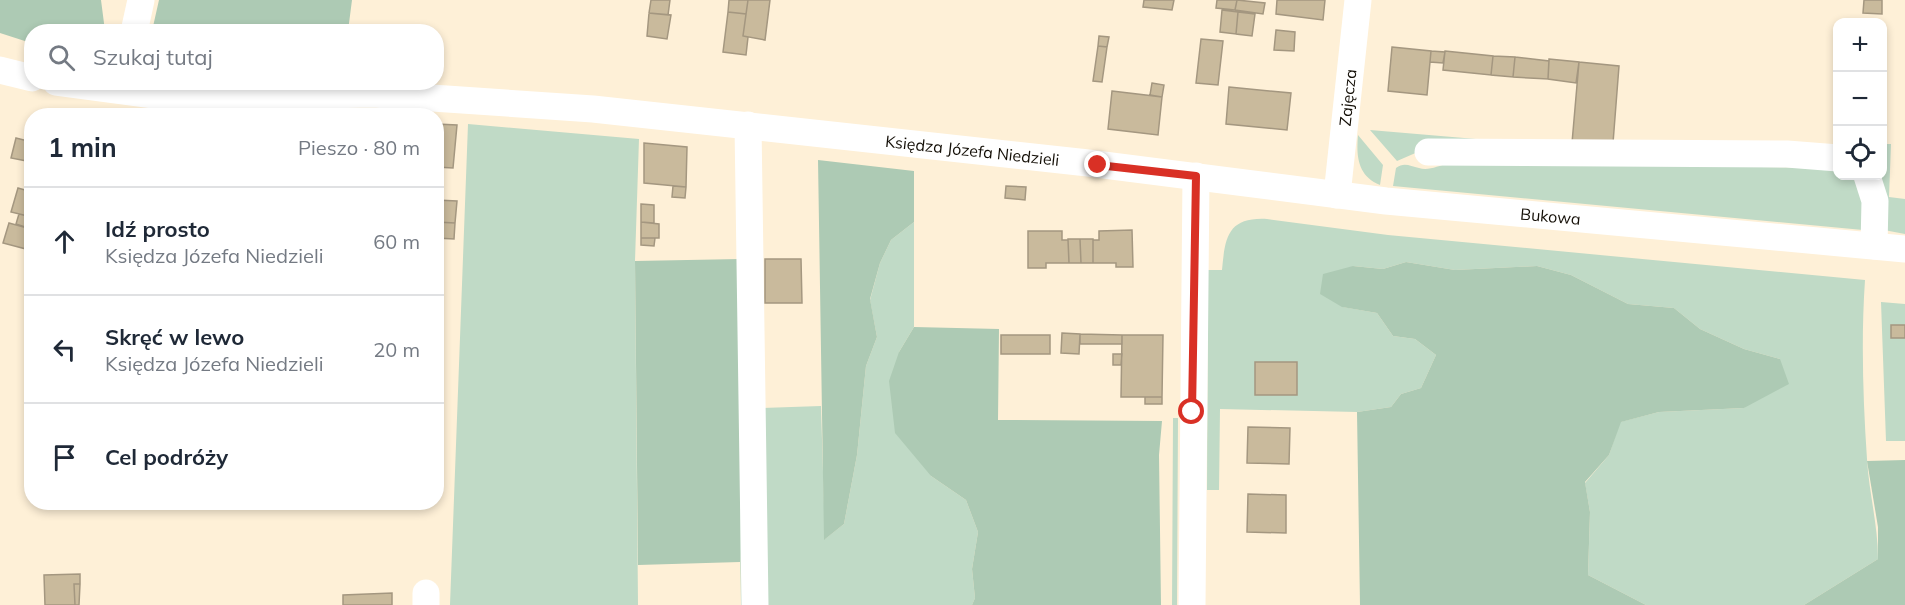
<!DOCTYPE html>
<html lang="pl">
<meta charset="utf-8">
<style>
body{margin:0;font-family:Mulish,sans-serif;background:#f6f6f7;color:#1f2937}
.controls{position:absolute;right:18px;top:18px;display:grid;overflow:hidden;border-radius:12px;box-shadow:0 3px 9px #0003}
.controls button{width:54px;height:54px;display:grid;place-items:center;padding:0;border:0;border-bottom:2px solid #e0e1e3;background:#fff;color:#1f2937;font:30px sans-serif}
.stop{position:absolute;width:18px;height:18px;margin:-14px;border:4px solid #d93025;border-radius:50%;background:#fff}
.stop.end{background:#d93025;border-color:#fff;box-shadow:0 2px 6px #0008}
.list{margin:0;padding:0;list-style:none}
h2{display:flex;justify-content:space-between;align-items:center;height:78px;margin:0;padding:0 24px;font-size:26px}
h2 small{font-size:20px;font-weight:400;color:#747a83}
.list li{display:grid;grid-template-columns:39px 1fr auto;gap:18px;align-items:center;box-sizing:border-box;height:108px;padding:0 24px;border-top:2px solid #e0e1e3}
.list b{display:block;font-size:22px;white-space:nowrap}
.list p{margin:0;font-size:20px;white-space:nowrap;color:#747a83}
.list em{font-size:20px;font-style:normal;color:#747a83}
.icon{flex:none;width:33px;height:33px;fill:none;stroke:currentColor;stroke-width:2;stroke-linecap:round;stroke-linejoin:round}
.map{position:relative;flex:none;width:1905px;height:605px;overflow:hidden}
.search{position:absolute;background:#fff;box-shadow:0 3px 9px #0003;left:24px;top:24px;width:420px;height:66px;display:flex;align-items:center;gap:15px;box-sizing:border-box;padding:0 21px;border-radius:24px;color:#747a83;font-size:22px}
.panel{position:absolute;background:#fff;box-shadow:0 3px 9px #0003;left:24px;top:108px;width:420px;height:402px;border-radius:24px}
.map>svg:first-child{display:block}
.green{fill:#c0dac6}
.forest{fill:#adcab4}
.building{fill:#c9ba9c;stroke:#a49780;stroke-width:1.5}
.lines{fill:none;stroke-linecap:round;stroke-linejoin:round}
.minor{stroke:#fff;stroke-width:27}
.route{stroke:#d93025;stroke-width:8}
.labels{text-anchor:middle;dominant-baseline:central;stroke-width:6;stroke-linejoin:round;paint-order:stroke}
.street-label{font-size:16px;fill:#130e06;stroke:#fef0d7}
</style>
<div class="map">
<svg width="1905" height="605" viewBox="0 0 1905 605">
<rect width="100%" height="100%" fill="#fef0d7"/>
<!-- green -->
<path class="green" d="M468 124 639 139 635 261 638 605H450Z
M1370 130 1560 146 1427 148 1397 161Z
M1358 135 1383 165 1380 185C1358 176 1356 157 1358 135Z
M1883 144H1891L1889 197 1905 199V234L1884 230 1876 176H1882Z
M1448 163 1837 168 1838 176H1855L1866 192 1863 230 1393 186 1396 168C1404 162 1410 166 1419 168 1428 171 1439 166 1448 163Z
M1267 219 1388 235 1865 280C1861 339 1863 400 1867 459 1869 493 1878 525 1878 559L1804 605H1646L1588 575 1590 512 1585 483 1609 455 1620 422 1659 412 1744 408 1780 359 1744 349 1700 329 1674 308 1628 304 1571 275 1537 266 1455 270 1406 262 1383 269 1353 266 1343 307 1377 313 1393 336 1415 339 1436 355 1421 388 1401 394 1391 407 1357 412 1220 409 1219 490H1207L1208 270H1222C1225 237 1228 217 1267 219Z
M914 222V327L899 352 931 476 966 500 978 532 972 569 975 598 972 605H741L739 501H762L761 408 821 406 825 539 844 524 857 455 866 366 877 337 870 300 880 263 891 240Z
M1881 302 1905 304V441H1886Z
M1173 418H1178L1177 605H1172Z"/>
<!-- forest -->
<path class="forest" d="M0 0H101L105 31 32 32 31 43 0 33Z
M159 0H352L348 31H152Z
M818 160 914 171V222L891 240 880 263 870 299 877 337 866 366 857 455 844 524 824 540Z
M740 259V562L638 565 635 261Z
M1406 262 1455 270 1537 266 1571 275 1628 304 1674 308 1700 329 1744 349 1780 359 1789 384 1744 408 1659 412 1621 422 1609 455 1585 482 1590 512 1588 575 1646 605H1360L1357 412 1391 407 1401 394 1421 388 1436 355 1415 339 1393 336 1377 313 1342 307 1320 294 1323 274 1353 266 1383 269Z
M914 327 999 329 998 420 1162 421 1159 455 1161 605H972L975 598 972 569 978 532 966 500 931 476 895 433 889 381 899 352Z
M1905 460V605H1804L1878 559V527L1867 461Z"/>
<!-- building -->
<path class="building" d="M651 0H670L668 15 649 13Z
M729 0H748L746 14 728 12Z
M748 0H770L765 40 743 36Z
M1144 0H1174L1172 10 1143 7Z
M1217 0H1237L1235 10 1216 8Z
M1237 0 1265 3 1263 14 1235 10Z
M1277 0H1325L1323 20 1276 14Z
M1864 0H1882V14L1863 13Z
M1222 10 1238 12 1236 34 1220 32Z
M728 12 746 14 743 36 748 37 746 55 723 52Z
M1238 12 1255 14 1252 36 1236 34Z
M649 13 671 15 667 39 647 36Z
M1276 30 1295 32 1294 51 1274 50Z
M1099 36 1109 37 1107 47 1098 46Z
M1201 39 1223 41 1218 85 1196 83Z
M1098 46 1107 47 1102 82 1093 81Z
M1392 47 1431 51 1427 95 1388 91Z
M1431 51 1445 52 1443 63 1430 62Z
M1445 51 1493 56 1491 75 1443 70Z
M1493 56 1515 57 1513 77 1491 75Z
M1515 57 1549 61 1548 79 1513 77Z
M1549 59 1579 62 1576 83 1548 79Z
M1579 62 1619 66 1613 143H1572Z
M1152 83 1164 85 1162 97 1150 95Z
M1229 87 1291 93 1287 130 1226 124Z
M1112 91 1162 97 1158 135 1108 129Z
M436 124 457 125 453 168 436 167Z
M16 138 32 142V162L11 158Z
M644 143 687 147 686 187 644 183Z
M673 186 686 187 685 198 672 197Z
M1006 186 1026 187 1025 200 1005 198Z
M18 188 32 192V217L11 212Z
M436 200 457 201 455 223 436 222Z
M641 204 654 205V223L641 222Z
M19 214 32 217 31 229 16 224Z
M436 222 455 223 454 239 436 238Z
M641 222 659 224V238H641Z
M9 223 31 229 26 249 3 243Z
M1132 230 1133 267H1116V263H1093V240H1099V231Z
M1028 231H1062V240H1068L1069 263H1046V268H1028Z
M641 238H655L654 246 641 245Z
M1068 239H1080L1081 263H1069Z
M1080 239H1093V263H1081Z
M765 259H801L802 303H765Z
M1891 325H1905V338H1891Z
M1062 333 1080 334 1079 354 1061 353Z
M1080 334 1122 335V344H1080Z
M1001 335H1050V354H1001Z
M1122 335H1163L1162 397H1121Z
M1113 354H1122L1121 365H1113Z
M1255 362H1297V395H1255Z
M1145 397H1162V404H1145Z
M1248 427 1290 428 1289 464 1247 463Z
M1248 494 1286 495V533L1247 532Z
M80 574V584H74L75 605H45L44 575Z
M74 584H80L79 605H75Z
M392 593V605H343V595Z"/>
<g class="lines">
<!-- minor -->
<g class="minor">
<path d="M134 32 141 0"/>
<path d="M0 70 32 78"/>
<path id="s1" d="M56 82 154 95 209 97 373 94 593 109 1088 163 1386 201 1905 249"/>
<path d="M748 125 755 605"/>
<path d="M1428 152 1787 154 1838 158"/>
<path d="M1867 176 1875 201 1874 246"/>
<path id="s2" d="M1337 195 1358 0"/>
<path d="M426 593V605"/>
<path d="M1192 605 1196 176"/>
</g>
</g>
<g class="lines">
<!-- route -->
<path class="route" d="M1098 165 1196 176 1192 412"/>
</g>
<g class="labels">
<!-- street labels -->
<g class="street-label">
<text stroke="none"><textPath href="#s2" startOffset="98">Zajęcza</textPath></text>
<text stroke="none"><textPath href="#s1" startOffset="920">Księdza Józefa Niedzieli</textPath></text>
<text stroke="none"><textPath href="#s1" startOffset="1502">Bukowa</textPath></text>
</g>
</g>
</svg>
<div class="controls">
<button>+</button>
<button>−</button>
<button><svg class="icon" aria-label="locate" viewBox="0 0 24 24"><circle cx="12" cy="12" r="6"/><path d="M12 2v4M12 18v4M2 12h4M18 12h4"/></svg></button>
</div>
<div class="stop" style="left:1192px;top:412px"></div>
<div class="stop end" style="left:1098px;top:165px"></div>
<div class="search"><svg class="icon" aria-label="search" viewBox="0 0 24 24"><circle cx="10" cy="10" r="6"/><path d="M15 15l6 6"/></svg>Szukaj tutaj</div>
<section class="panel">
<h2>1 min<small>Pieszo · 80 m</small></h2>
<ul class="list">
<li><svg class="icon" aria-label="ahead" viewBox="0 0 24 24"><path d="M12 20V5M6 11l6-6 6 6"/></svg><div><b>Idź prosto</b><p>Księdza Józefa Niedzieli</p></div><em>60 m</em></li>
<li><svg class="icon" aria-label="left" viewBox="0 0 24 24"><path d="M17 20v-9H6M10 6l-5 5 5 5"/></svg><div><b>Skręć w lewo</b><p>Księdza Józefa Niedzieli</p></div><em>20 m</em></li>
<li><svg class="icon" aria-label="arrive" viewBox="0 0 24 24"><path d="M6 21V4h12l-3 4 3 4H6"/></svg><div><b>Cel podróży</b></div></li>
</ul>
</section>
</div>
